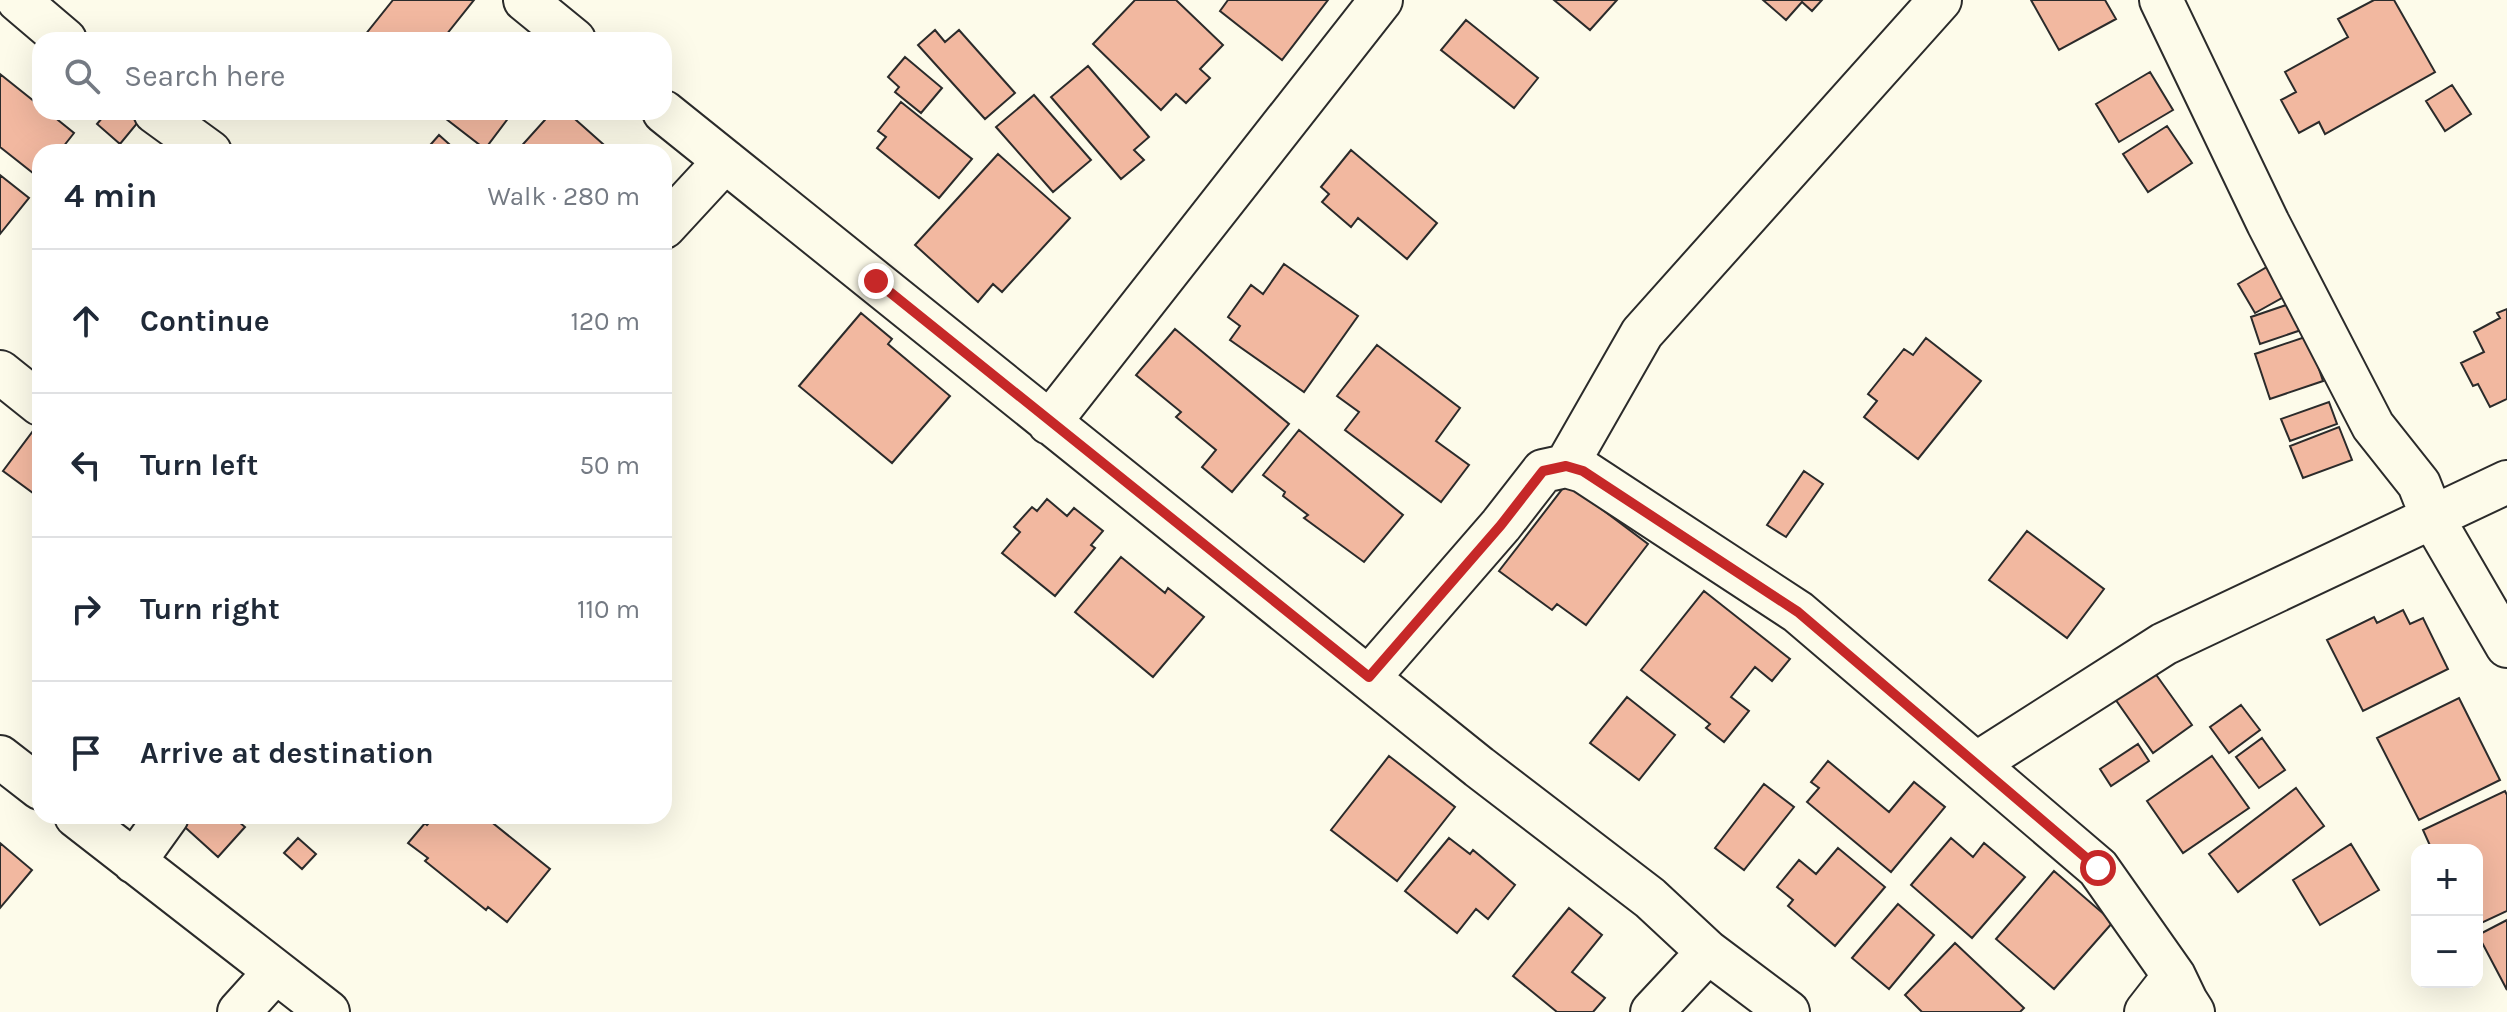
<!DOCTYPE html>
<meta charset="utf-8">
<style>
body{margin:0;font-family:Karla,sans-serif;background:#f2f2f3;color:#1f2937}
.controls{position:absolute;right:24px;bottom:24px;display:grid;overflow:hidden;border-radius:16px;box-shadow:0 8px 32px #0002}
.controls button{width:72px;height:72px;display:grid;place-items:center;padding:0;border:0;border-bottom:2px solid #e0e1e3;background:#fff;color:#1f2937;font:40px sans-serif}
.stop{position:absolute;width:24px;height:24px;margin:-18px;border:6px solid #c62828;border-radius:50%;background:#fff}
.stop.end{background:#c62828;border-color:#fff;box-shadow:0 2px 8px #0008}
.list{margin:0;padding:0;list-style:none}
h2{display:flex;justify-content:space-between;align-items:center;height:104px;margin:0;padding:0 32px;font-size:34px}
h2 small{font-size:26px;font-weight:400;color:#747a83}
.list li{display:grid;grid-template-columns:52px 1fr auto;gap:24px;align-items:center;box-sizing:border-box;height:144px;padding:0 32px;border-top:2px solid #e0e1e3}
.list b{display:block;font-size:30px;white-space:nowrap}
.list em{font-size:26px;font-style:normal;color:#747a83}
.icon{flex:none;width:44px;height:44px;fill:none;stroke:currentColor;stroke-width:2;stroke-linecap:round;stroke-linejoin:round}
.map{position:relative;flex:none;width:2507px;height:1012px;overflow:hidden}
.search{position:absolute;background:#fff;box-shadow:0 8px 32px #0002;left:32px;top:32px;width:640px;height:88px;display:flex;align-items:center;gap:20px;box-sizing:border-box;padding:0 28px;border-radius:24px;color:#747a83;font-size:30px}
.panel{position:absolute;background:#fff;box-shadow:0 8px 32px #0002;left:32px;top:144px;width:640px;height:680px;border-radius:24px}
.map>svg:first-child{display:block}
.building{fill:#f2b8a0;stroke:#2b2b2b;stroke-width:2}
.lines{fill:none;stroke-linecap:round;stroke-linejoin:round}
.minor-casing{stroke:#2b2b2b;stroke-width:46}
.minor{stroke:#fdfbea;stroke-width:42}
.route{stroke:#c62828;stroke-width:10}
</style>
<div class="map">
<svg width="2507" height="1012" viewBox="0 0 2507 1012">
<rect width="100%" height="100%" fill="#fdfbea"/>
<!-- building -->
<path class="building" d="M393 0H474L442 40H361Z
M1135 0H1176L1223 45 1200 69 1210 78 1186 103 1176 94 1161 110 1093 44Z
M1228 0H1328L1282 60 1220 11Z
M1554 0H1617L1590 30Z
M1763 0H1822L1812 11 1802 2 1786 20Z
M2031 0H2105L2116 19 2059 50Z
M2374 0H2394L2435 72 2325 134 2319 122 2299 133 2281 100 2296 92 2285 72 2348 37 2338 19Z
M1466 20 1538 78 1514 108 1441 50Z
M935 30 945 42 959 30 1015 93 985 119 918 45Z
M905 57 942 88 921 113 895 92 899 87 888 77Z
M1088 66 1149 137 1134 150 1144 160 1121 179 1051 97Z
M2150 72 2173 110 2119 142 2096 104Z
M0 74 40 106V112H48L74 133 59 152H40L38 177 0 147Z
M2452 85 2471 114 2445 131 2426 101Z
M1034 95 1091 160 1053 192 996 127Z
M901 102 972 159 939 198 877 148 886 137 878 131Z
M107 112H128L139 121 120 144 97 124Z
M443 112H513L485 149 441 115Z
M552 112H567L612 152H516Z
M2167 126 2192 163 2148 192 2123 154Z
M439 135 458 152H424Z
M1351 150 1437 223 1407 259 1358 218 1351 227 1322 202 1329 194 1321 187Z
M998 154 1070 218 1002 292 993 284 978 302 915 245Z
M0 175 29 198 0 234Z
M1284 264 1358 316 1304 392 1230 340 1240 326 1228 317 1251 285 1263 294Z
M2272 264 2289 294 2255 313 2238 284Z
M2301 300 2310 327 2260 344 2251 317Z
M2507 309V399L2490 407 2478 384 2473 386 2461 363 2484 352 2474 332 2500 318 2497 313Z
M861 313 892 339 888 344 950 396 892 463 799 386Z
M1175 329 1289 424 1232 492 1202 467 1216 450 1176 417 1181 412 1136 375Z
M2308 336 2323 381 2270 399 2255 354Z
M1926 338 1981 381 1918 459 1864 417 1877 401 1868 394 1904 349 1913 355Z
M1377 345 1460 408 1436 441 1469 465 1441 502 1345 430 1359 412 1337 396Z
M2329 402 2337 424 2290 441 2281 419Z
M2339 427 2352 460 2303 478 2290 446Z
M1299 430 1403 515 1364 562 1304 518 1308 515 1283 496 1285 492 1263 475Z
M33 431 40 436V483L33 493 3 471Z
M1804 471 1823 484 1786 537 1767 525Z
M1567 483 1648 544 1586 625 1557 604 1552 610 1499 571Z
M1047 499 1067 516 1074 508 1103 531 1091 545 1095 548 1055 596 1002 553 1020 532 1014 527 1032 507 1037 511Z
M2027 531 2104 589 2067 638 1989 580Z
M1121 557 1165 593 1168 588 1204 617 1153 677 1075 612Z
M1704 591 1790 659 1772 681 1755 667 1731 697 1749 711 1724 742 1706 728 1710 724 1641 670Z
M2403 610 2410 624 2423 618 2448 669 2363 711 2327 640 2374 617 2377 623Z
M2152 669 2192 725 2153 753 2113 696Z
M1627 697 1675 735 1639 780 1590 743Z
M2459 698 2500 780 2419 820 2377 738Z
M2241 705 2260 730 2229 753 2210 727Z
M2262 738 2285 770 2259 788 2236 757Z
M2138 744 2149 761 2111 786 2100 769Z
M1389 756 1455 807 1397 881 1331 830Z
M2212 756 2249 808 2183 853 2147 801Z
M1828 761 1889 812 1914 782 1945 807 1891 872 1807 802 1819 788 1811 782Z
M1764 784 1794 807 1744 870 1715 848Z
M2296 788 2324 826 2238 892 2209 854Z
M2505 791 2507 795V911L2477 925V850H2432L2423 830Z
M181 816H232L245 827 218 857 177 820Z
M435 816H484L550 869 507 922 488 907 486 910 425 861 428 858 408 843 425 823 427 825Z
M298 838 316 854 302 869 284 853Z
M1449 838 1470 854 1473 850 1515 885 1488 919 1476 909 1457 933 1405 891Z
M1951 838 1973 857 1984 843 2025 877 1972 938 1911 885Z
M0 843 32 870 0 908Z
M2351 844 2379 890 2320 925 2293 880Z
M1838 848 1885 887 1835 946 1788 906 1793 900 1777 887 1799 860 1816 874Z
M2054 871 2113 922 2054 989 1996 939Z
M1898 904 1934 935 1889 989 1852 958Z
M1569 908 1602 935 1572 972 1605 998 1593 1012H1557L1513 976Z
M2507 920V990L2478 935Z
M1955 943 2024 1008 2020 1012H1922L1905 995Z"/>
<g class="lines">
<defs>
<path id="minor" d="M18 0 65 40
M525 0 574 40
M2161 0 2268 223 2373 426 2419 484 2432 517 2507 646
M155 112 210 152
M664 112 1479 767 1650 898 1708 952 1788 1012
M664 227 725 161
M0 372 40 404
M1049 423 1381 0
M1566 466 1642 333 1940 0
M1369 677 1501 525 1543 471 1566 466 1583 471 1798 612 2098 868 2174 976 2186 1001 2193 1012
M0 757 40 788
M1976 764 2164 644 2507 482
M76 816 328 1012
M134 862 167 816
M239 1012 275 972
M1652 1012 1708 952
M2146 1012 2174 976"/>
</defs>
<!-- minor casing -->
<use href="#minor" class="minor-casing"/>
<!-- minor -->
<use href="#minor" class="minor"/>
</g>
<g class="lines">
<!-- route -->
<path class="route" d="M876 281 1369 677 1501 525 1543 471 1566 466 1583 471 1798 612 2098 868"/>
</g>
</svg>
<div class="controls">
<button>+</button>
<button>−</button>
</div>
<div class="stop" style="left:2098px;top:868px"></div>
<div class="stop end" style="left:876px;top:281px"></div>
<div class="search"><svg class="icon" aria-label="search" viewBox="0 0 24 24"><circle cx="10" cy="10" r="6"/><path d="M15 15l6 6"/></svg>Search here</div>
<section class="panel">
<h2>4 min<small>Walk · 280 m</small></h2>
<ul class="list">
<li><svg class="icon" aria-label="ahead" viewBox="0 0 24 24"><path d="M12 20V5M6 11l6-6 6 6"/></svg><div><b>Continue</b></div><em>120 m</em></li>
<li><svg class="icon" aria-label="left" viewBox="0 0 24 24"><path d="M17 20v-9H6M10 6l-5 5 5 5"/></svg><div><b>Turn left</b></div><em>50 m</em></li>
<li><svg class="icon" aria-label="right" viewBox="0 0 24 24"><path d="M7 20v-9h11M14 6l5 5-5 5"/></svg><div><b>Turn right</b></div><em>110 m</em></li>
<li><svg class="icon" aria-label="arrive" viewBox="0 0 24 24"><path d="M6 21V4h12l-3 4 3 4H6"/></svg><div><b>Arrive at destination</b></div></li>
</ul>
</section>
</div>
